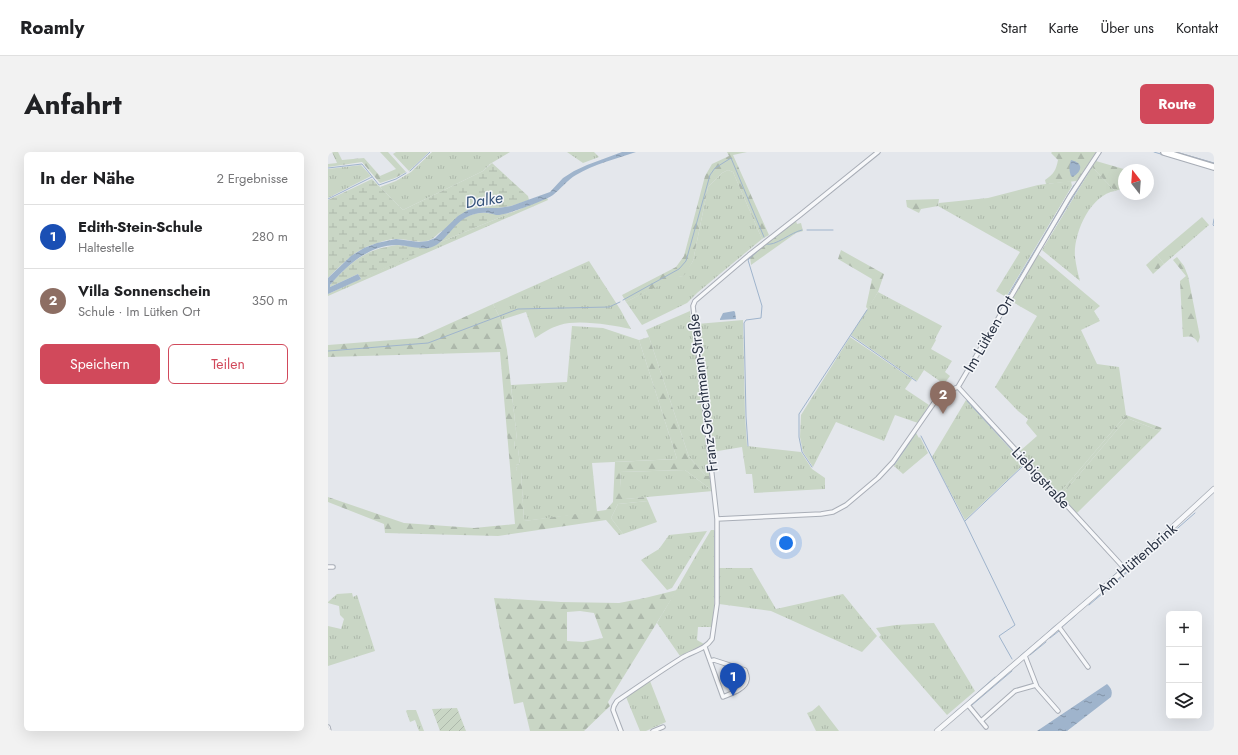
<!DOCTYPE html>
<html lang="de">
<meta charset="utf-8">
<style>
body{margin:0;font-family:Jost,sans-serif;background:#f2f2f2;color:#202124}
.controls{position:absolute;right:12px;bottom:12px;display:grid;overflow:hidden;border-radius:6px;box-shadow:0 4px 16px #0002}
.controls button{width:36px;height:36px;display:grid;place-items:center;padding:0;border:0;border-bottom:1px solid #e0e0e0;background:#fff;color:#202124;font:20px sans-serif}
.compass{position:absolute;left:790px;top:12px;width:36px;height:36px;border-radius:50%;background:#fff;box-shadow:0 4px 16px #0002;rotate:343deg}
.you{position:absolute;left:458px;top:391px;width:14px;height:14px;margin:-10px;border:3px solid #fff;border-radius:50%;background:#1a73e8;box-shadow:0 0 0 6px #1a73e833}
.badge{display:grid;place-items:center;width:26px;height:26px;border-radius:50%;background:#d1495b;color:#fff;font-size:13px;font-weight:700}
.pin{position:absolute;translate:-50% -33px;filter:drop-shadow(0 1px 2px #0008)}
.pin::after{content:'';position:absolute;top:21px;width:14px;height:12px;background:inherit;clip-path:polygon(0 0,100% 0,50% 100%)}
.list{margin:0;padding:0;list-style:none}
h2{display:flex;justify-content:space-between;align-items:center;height:52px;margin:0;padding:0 16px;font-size:17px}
h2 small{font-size:13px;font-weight:400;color:#757577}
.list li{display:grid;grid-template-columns:26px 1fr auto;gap:12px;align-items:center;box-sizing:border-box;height:64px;padding:0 16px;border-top:1px solid #e0e0e0}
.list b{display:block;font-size:15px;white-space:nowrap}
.list p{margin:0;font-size:13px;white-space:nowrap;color:#757577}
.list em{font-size:13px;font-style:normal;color:#757577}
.actions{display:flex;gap:8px;padding:12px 16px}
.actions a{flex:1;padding:9px 0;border:1px solid #d1495b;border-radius:6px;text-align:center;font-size:14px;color:#d1495b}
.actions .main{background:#d1495b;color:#fff}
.icon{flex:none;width:22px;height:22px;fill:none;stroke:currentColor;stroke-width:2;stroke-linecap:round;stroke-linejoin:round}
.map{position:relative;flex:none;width:886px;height:579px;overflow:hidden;border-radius:6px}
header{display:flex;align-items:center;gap:24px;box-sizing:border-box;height:56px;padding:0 20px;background:#fff;border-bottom:1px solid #e0e0e0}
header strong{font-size:19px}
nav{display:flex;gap:22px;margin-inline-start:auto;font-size:14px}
.intro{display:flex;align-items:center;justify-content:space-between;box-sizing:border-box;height:96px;padding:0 24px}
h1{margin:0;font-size:28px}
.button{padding:10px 18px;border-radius:6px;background:#d1495b;color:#fff;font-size:14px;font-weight:700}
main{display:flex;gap:24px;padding:0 24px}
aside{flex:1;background:#fff;border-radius:6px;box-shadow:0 4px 16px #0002}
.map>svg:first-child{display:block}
.grass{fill:url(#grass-tufts)}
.forest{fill:url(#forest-firs);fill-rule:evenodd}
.wetland{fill:url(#wetland-marsh)}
.garden{fill:url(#garden-furrows)}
.water{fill:url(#water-ripples)}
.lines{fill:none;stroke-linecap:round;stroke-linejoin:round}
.stream{stroke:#9fb4cc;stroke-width:1}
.minor-casing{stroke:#a9aeb7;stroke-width:5.5}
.tertiary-casing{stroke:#a9aeb7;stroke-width:6}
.secondary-casing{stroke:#a9aeb7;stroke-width:8}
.minor{stroke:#f7f8fa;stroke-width:3.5}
.tertiary{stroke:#f7f8fa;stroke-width:4.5}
.secondary{stroke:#fff;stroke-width:5.5}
.labels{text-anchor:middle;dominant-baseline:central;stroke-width:3;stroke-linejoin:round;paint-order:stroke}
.street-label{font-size:15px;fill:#2b3445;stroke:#f4f6f9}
.water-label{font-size:16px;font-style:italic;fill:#34527a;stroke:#f4f6f9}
</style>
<header>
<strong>Roamly</strong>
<nav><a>Start</a><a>Karte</a><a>Über uns</a><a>Kontakt</a></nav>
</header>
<div class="intro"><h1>Anfahrt</h1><a class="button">Route</a></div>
<main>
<aside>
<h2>In der Nähe<small>2 Ergebnisse</small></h2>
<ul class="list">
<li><span class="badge" style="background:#1a4fb4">1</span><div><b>Edith-Stein-Schule</b><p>Haltestelle</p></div><em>280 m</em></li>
<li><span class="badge" style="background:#8d6e63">2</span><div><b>Villa Sonnenschein</b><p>Schule · Im Lütken Ort</p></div><em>350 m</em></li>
</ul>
<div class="actions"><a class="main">Speichern</a><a>Teilen</a></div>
</aside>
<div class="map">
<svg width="886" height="579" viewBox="0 0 886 579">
<defs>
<pattern id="grass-tufts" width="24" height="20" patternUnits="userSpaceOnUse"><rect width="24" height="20" fill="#c9d6c5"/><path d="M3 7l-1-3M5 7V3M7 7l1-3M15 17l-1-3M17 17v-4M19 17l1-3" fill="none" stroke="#adb8ab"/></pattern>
<pattern id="forest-firs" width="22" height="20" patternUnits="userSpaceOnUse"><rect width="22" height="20" fill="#c9d6c5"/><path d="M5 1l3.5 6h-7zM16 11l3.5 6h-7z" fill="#adb8ab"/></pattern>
<pattern id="wetland-marsh" width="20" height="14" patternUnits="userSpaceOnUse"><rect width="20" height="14" fill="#c9d6c5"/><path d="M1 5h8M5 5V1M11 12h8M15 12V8" fill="none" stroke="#adb8ab"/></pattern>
<pattern id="garden-furrows" width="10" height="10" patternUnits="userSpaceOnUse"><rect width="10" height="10" fill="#c9d6c5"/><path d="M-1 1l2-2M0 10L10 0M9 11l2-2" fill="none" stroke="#adb8ab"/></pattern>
<pattern id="water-ripples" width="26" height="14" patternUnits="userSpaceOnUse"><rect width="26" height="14" fill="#9fb4cc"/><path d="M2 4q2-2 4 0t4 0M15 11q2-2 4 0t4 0" fill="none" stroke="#8293a7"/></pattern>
</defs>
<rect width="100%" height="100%" fill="#e4e7ec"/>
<!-- grass -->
<path class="grass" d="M68 0H101L81 19 65 2Z
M104 0H182L162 12 155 19 75 58 52 35 68 29 83 20Z
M239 0H266L271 5 255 11Z
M33 13 43 24 0 46V17Z
M764 15 787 39C762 43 745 82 747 105 748 113 750 122 752 129L714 98Z
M400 18 405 20 434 87 369 141 359 151 314 173 298 150 346 125 355 124 365 109 380 35 394 21Z
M743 29 744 34 678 145 668 139 692 100 610 54 611 51 660 46 710 33Z
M219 46 220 48 0 144V142L110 91Z
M874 65 881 73 836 112 829 103Z
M710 102 772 154 766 159 772 169 753 178 769 212 791 215 798 263 731 342 692 299 709 284 698 271 700 267 690 259 667 235 709 164 683 149Z
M261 109 292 157 303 177C284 173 250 167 232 173 222 176 215 181 207 186L198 160 173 168 165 152Z
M550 140 614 174 607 187 608 188 603 197 624 209 617 220 622 224 616 232 596 218 589 229 523 183Z
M362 159 383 324H378L361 305 321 185 318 178Z
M415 168 417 263 419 294 473 300 484 317 497 326V337L426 341 424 322H418L414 295 384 300 369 172Z
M244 174 275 176 311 188 349 307 264 311 269 360 196 369 193 320H189L188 313 192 312 190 297H187L186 288H189L183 233 239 230Z
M522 185 584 227 577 237 601 253 590 271 567 263 556 289 508 270 485 315 475 300 472 285 473 263Z
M638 248 696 312 637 368 604 305Z
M799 266 832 279 749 361 733 344Z
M588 281 591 286 592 285 600 301 575 322 566 314Z
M357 318 385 339 297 347V335H293L292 320Z
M320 349 329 370 295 382 283 366 290 352Z
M383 378H386V454L384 475H370L369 488 376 492 352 504 329 471C347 441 364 409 383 378Z
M379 379 344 436 339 438 313 408 331 397 341 383Z
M391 416H424L448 457 515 442 549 484 534 500 443 459 391 452Z
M24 441 25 445 29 443 47 499 0 514V474L13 477 16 467 12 463 11 454 0 451V450L9 442Z
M606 471 647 539 619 563 551 485 553 483 548 476 568 473Z
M322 529 338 570 318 579H312L298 545Z
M491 553 511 579H488L479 561 484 559Z
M79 558H88L96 579H91L87 568 82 570 78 559Z"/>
<!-- forest -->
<path class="forest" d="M4 0H10L14 8 36 6 52 24 68 17 52 0H60L78 20 67 26 52 31 34 10 0 15V12L9 11Z
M399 0H419L405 3 441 83 434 87 405 20 400 18 394 21 380 35 365 109 358 121 355 124 346 126 298 150 294 143 348 115 356 104 377 24 384 12 401 4Z
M724 0H768L749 29 718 32 717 28C726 22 728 18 730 8L723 1Z
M768 9 799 18H796V36L787 39 764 15Z
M611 47 610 54 593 57 591 61 579 55 578 48Z
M468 69 469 72 473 71 475 79 468 81 423 113 422 105Z
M513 98 556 122 550 140 540 157 538 155 544 127 510 107Z
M829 103 836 112 825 122 818 113Z
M849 105 856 114 860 124 872 185 870 191C866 184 863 184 855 185L852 129 858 124 845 108Z
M165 152 173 168 179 198 189 288 186 289 187 297H190L192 312 188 313 189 319H193L196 369 278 358 285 350 287 310 349 307 311 188 321 185 361 305 378 324H383L385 339 357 318 292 320 293 335 297 334V347L318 345 320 349 290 352 283 366 295 382 291 383 278 368 170 384 57 381 56 372 0 350V345L76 371 146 376 187 372 172 200 0 205V193L90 186Z
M798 263 834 276 832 279 799 266 733 344 731 342Z
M349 438 280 550 282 554 256 579H202L195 550 186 552 166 446 233 450 291 451 317 446ZM252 459 266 461 275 486 255 490 239 489V460Z"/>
<!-- wetland -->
<path class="wetland" d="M164 11 200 44 201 48 183 54 170 56H151L111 81C97 96 86 87 68 87 62 87 55 89 50 91 29 96 15 111 0 126V48L44 27 75 58 155 19Z
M185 60 110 91C118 85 124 75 132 69 138 64 149 60 158 61 161 61 164 62 167 62 173 63 180 61 185 60Z
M69 93 101 96 33 127 30 122 2 135V133C15 118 30 103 50 97 56 95 63 94 69 93Z"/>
<!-- garden -->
<path class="garden" d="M129 556 138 579H112L104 557Z"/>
<!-- water -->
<path class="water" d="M294 0H308C288 7 266 12 248 23 239 28 233 37 225 43 220 47 193 57 186 59 181 61 173 63 168 63 165 62 162 61 159 61 153 60 146 62 141 64 124 71 118 92 101 96 94 97 79 94 71 93 42 92 19 113 2 133V135L30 122 33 127 0 142V126L23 104 36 96 49 91 68 87 91 90 100 89 107 86 130 64 140 58 151 56H170L183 54 222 40 235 26 246 19 259 13Z
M743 8C755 11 755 18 745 25L743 24C741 19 741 13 743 8Z
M406 159 407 160 408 167 392 168V167L395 161Z
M779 532C783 536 785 539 783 545L739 579H709Z"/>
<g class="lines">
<!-- stream -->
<path class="stream" d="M826 0 886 18
M848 0 886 11
M768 9 773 0
M0 16 34 12 51 33 68 27 78 21
M82 19 102 0
M0 47 44 25
M886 67 885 73 886 74
M479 78H505
M438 92C447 95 463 80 474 78
M713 97 761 19
M679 145 746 33
M295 148 351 117 358 109 382 23 387 16 403 6 436 85
M523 184 588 229
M0 199 100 191 190 157 281 155 292 150
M593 284 637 370 687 473 671 484 684 507
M420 294 418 264 416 171 418 168 433 166 434 154 420 108 433 96
M566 313 588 281
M484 315 474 300 471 285V262L539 158
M713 323 769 384
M637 369 697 312 639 249
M827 396 867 361
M798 413 820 394
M387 446V379
M761 453 824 399
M751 454 793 417
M730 472 747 457
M734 475 748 463
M719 481 728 473
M722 486 731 479
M702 503 718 490
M691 505 717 483
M670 523 688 508
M639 550 667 525
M644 553 684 519
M626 561 636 553"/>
<defs>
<path id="minor" d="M630 235 797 417
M389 367 493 362 505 360 518 353 550 326 565 310 608 248C615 242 621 238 630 235L742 44 771 0
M0 415H5
M731 475 760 515
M377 495C383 512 389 528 395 545 402 542 418 537 419 528 420 525 418 521 417 518L386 508 382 509
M697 504 709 535 730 559
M640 553 658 575
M653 569 687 539 708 533
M0 575 1 579
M293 579 285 558 286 554 289 549C310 535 331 520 352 507 362 500 377 498 384 487L389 452V367L365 154 367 149 421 103 472 63 550 0
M325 579 335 575"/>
<path id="tertiary" d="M609 579 824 394 886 337"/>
<path id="secondary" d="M836 0 886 15"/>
</defs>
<!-- minor casing -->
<use href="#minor" class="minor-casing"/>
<!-- tertiary casing -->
<use href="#tertiary" class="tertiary-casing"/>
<!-- secondary casing -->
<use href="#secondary" class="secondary-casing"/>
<!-- minor -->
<use href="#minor" class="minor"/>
<!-- tertiary -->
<use href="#tertiary" class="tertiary"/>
<!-- secondary -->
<use href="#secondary" class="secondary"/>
</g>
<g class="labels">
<!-- street labels -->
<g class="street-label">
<text transform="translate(661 182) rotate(-60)">Im Lütken Ort</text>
<text transform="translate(375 241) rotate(-97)">Franz-Grochtmann-Straße</text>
<text transform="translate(713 326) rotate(47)">Liebigstraße</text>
<text transform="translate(809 407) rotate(-41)">Am Hüttenbrink</text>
</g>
<!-- water labels -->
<g class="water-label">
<text transform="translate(156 48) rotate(-9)">Dalke</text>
</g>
</g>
</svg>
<div class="controls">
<button>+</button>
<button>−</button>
<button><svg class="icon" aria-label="layers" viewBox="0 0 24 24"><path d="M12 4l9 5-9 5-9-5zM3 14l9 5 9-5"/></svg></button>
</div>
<svg class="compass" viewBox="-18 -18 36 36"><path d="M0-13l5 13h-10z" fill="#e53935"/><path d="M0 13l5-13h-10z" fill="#757577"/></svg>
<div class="you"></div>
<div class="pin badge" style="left:405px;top:544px;background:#1a4fb4">1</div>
<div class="pin badge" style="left:615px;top:262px;background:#8d6e63">2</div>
</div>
</main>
